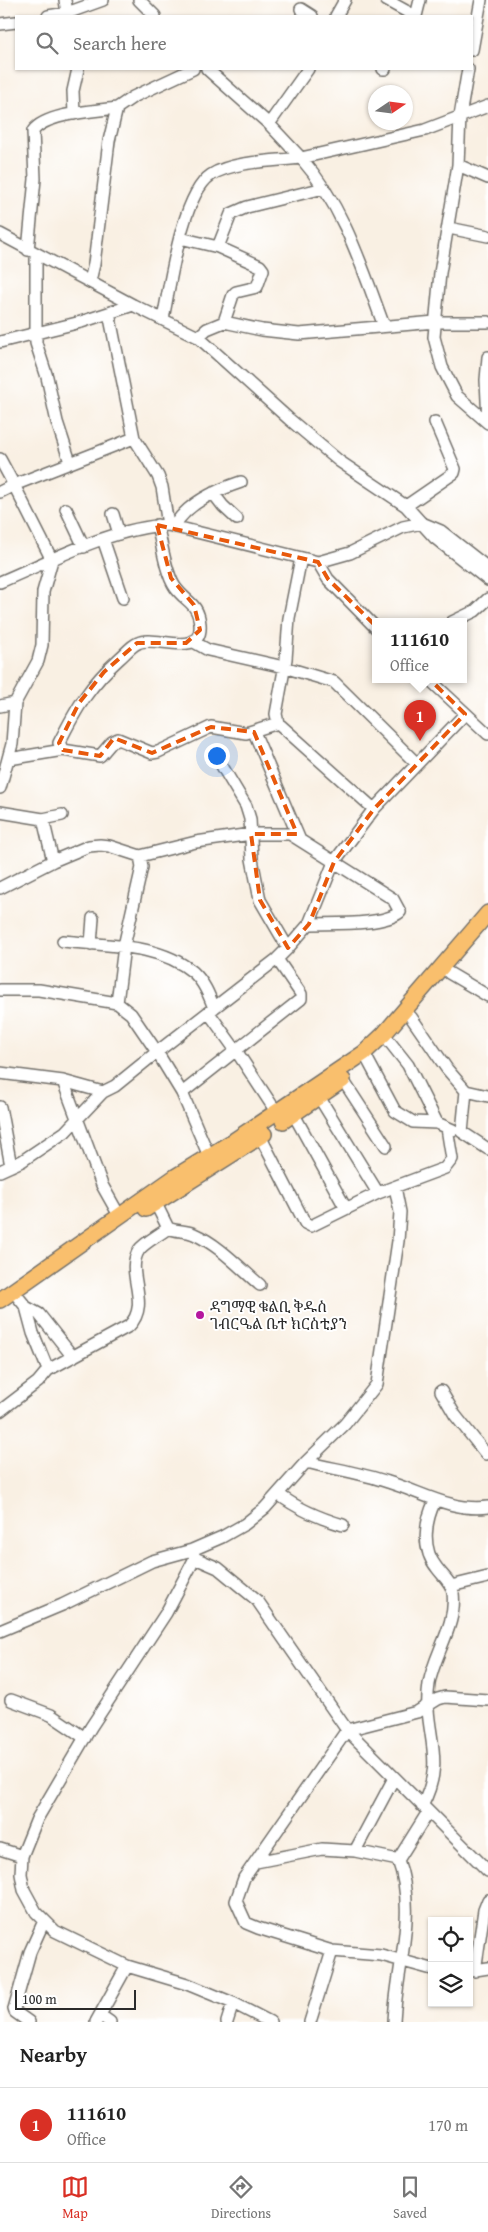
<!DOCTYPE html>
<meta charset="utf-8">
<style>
body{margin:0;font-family:"Gentium Book Plus","Noto Serif Ethiopic",serif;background:#f2f2f2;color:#222}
.controls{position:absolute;right:15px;bottom:15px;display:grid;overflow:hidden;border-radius:0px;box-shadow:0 1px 4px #0004}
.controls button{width:45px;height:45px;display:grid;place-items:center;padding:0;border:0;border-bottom:1px solid #e0e0e0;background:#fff;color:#222;font:25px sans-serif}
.compass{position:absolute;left:368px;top:85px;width:45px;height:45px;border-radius:50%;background:#fff;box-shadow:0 1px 4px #0004;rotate:77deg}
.scale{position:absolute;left:15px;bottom:12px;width:121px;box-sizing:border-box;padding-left:5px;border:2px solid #2b2b2b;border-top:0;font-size:14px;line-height:18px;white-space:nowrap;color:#2b2b2b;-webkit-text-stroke:4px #fff;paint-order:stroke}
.you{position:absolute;left:216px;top:755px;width:18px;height:18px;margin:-12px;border:4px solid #fff;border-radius:50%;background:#1a73e8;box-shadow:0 0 0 8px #1a73e833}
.badge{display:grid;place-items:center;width:32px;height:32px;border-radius:50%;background:#d93025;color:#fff;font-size:16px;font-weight:700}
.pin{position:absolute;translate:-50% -41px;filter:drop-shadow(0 1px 2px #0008)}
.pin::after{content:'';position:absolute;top:26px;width:18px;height:15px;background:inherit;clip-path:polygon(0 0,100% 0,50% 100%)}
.popup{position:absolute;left:372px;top:618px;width:95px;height:65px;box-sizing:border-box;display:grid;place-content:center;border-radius:0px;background:#fff;filter:drop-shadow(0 1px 4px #0005);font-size:16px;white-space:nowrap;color:#767676}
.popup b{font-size:19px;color:#222}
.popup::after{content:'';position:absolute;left:50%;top:100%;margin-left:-10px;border:10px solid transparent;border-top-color:#fff}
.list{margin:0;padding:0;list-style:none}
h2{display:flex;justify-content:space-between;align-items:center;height:65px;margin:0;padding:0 20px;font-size:21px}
h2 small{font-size:16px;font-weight:400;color:#767676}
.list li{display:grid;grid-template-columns:32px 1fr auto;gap:15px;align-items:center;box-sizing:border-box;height:75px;padding:0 20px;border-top:1px solid #e0e0e0}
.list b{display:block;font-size:19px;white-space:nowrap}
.list p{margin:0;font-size:16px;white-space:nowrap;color:#767676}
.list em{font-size:16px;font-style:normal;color:#767676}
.icon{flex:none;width:28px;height:28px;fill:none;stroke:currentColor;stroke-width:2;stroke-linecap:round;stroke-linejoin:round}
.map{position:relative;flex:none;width:488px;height:2022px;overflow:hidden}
.search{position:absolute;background:#fff;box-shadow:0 1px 4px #0004;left:15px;right:15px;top:15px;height:55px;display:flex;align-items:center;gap:12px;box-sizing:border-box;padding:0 18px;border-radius:0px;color:#767676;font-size:19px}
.sheet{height:140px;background:#fff}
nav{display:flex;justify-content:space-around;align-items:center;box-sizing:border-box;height:70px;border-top:1px solid #e0e0e0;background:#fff;font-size:14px;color:#767676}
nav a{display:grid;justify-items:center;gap:2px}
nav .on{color:#d93025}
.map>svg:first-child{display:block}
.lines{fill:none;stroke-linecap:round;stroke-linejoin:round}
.minor-casing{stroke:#73706b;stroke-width:14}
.major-casing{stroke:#73706b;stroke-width:18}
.minor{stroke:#fff;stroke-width:11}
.major{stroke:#f9bf6d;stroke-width:15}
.marked{fill:none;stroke:#e8590c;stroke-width:4;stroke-dasharray:10 6;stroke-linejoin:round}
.poi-dot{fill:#b5179e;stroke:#fff;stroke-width:2}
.labels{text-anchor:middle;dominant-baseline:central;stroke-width:4;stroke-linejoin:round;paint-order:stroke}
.poi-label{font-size:15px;fill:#2b2b2b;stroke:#fff;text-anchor:start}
</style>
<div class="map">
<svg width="488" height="2022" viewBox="0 0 488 2022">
<rect width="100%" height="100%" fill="#fff"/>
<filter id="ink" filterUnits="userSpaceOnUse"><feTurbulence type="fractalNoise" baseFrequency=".02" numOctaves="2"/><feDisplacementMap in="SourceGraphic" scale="10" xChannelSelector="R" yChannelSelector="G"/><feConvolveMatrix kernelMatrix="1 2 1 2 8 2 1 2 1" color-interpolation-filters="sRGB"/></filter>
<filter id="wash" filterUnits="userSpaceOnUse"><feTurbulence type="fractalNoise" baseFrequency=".0096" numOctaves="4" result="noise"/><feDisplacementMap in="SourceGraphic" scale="20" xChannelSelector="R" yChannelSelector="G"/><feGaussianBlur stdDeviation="1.12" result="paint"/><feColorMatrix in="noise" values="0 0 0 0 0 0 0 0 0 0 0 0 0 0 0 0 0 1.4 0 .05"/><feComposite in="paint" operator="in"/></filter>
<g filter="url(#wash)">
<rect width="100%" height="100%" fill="#f9f0e3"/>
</g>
<g filter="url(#ink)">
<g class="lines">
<defs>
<path id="minor" d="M65 0 67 13
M139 0 155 16
M386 0 415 16
M301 9 312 16
M48 16 67 13 103 0
M336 16 345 0
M416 16 420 0
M0 24 16 22
M472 50 481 0
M207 69 269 124 301 158 425 130 488 106
M383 69H385
M468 69 460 116 458 165 440 273 434 337 442 367 457 396 488 423
M117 108 133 97 193 69
M74 114 73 91 78 69
M269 124 308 69
M458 165 488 178
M449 228 488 236
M0 234 133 305
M180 238 218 247 231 214 247 207 324 188
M28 250 35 179 33 131C46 113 96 111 117 108L109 141 94 264 90 281
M36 254V343L47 377 57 422 70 462
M163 319C170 285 182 194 211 175 233 161 275 161 301 158 344 207 362 267 384 326
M224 322 262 330 299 334 435 322H488
M198 337 207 329 224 322 233 295 236 292 257 287 263 270 260 266 218 247
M0 342 81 322 133 305 198 337 289 419 339 461 406 506 435 538 488 580
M488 357 486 380 488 421
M134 438 158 476 162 487 168 525
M0 459 14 485 0 492
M213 493 223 506 237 519
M406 506 454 473 455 469 435 422
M66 509 84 547
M113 514 119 534
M157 525C162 543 165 572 175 587 185 602 198 602 200 624 203 660 154 634 138 643 131 646 126 653 120 658 90 685 77 707 59 743L63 750 100 756 112 742 118 739 152 753 158 752 211 727 246 733 278 723 276 714 286 659 289 618 301 558
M174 527C186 503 217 490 241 482
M103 539 123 598
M318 562 328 579 376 628
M0 582C50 561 114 527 168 525L318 562 350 553 403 527 422 523 441 531 488 568
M452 622 475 611 488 599
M192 641 208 650 284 667 334 682 416 763
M430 680 488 734
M0 706 15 703
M278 723 374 809
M254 732 299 838
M9 759 63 750
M222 766 246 806 250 819 252 859 260 900 288 948
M0 788 12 744 15 703 38 661 42 645 43 592 52 560 14 485 134 438 109 313
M0 812 43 819
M53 861 43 819 62 815
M0 888 53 861 89 846 100 845 109 846 140 856 196 842 251 834H290L393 899 400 912C383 926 332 923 309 924
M63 941C106 946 158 943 193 972 204 982 209 995 214 1008
M91 944 93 918
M449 973 488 996
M0 990H39L117 1003 124 946 142 867 140 856
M117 1003 131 1014 157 1052 277 959 288 948 309 924 334 862 374 809 465 714
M209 1013 237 1052 277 1113
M411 1017 447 1069 466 1091 462 1132 488 1149
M389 1041 408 1065 437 1123
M364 1053 395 1111 413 1122 437 1123 453 1130
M0 1073 63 1081 102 1185 120 1217
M343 1080 386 1146
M63 1081 103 1092
M466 1091 488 1096
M182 1093 301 999V994L277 959
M319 1097 378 1193
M0 1107 11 1166
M293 1113 345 1207
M260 1136 305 1223 311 1226 378 1193 445 1168 452 1159 447 1128
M0 1171 22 1161 65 1132 103 1092 115 1086 157 1052 182 1093 209 1156
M155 1202 168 1228C177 1232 186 1230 194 1234 219 1245 239 1267 260 1285
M26 1307 39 1314 73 1357
M48 1370 129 1326C152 1303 124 1273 139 1250 145 1242 160 1235 168 1228
M441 1391 455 1415 486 1454
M0 1411 38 1382 48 1370 33 1333 26 1307 13 1291
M306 1462 345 1424 377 1384 398 1241 400 1212 395 1187
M278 1494C298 1509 319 1518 343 1525
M192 1550 195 1558 166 1613 91 1727 37 1819 22 1856 21 1874 24 1890 36 1912 55 1931 127 1966 187 1984 233 2003 270 2022
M195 1558 218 1568 257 1600 347 1730 488 1871
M451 1586 488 1577
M0 1631 62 1605 152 1561 192 1550 222 1537 245 1524 265 1508 306 1462C334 1469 361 1473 388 1482 421 1492 453 1512 488 1507
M11 1700 51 1715 85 1738
M422 1806C448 1757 422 1732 429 1684 434 1654 457 1625 453 1593 452 1583 442 1575 437 1568 421 1549 425 1521 435 1501
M0 1849 22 1856
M355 1851 398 1860 428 1812
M256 1862 322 1849 355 1851 394 1778
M432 1969 381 1955 332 1951 258 1928 246 1923 236 1901 244 1878 347 1730 417 1712 438 1699 445 1697 488 1700
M469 1971 488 1968
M475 1971 484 1910 488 1900
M100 2015 110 2022
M29 2022 15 2012 14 2009 30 1952 44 1921
M96 2022 127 1966
M227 2022 233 2003
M310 2022 332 1951
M394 2022C396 1967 418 1914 398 1860"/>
<path id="major" d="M283 1121 343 1080
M146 1209 264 1134
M0 1300 175 1177 232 1142 364 1053 384 1034 488 913"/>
</defs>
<!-- minor casing -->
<use href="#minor" class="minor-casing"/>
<!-- major casing -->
<use href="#major" class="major-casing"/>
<!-- minor -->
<use href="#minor" class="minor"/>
<!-- major -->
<use href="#major" class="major"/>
</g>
</g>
<!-- marked area -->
<path class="marked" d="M157 525 318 562 328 579 465 714 374 809 334 862 309 924 288 948 260 900 251 834H297L254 732 211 727 152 753 114 738 100 756 63 750 59 743 79 703 104 672 137 643H186L200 630 194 605 171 578Z"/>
<!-- markers -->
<circle class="poi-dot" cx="200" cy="1315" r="5"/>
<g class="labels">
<!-- poi labels -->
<g class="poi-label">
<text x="210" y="1306">ዳግማዊ ቁልቢ ቅዱስ<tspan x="210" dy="17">ገብርዔል ቤተ ክርስቲያን</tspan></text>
</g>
</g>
</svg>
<div class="controls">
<button><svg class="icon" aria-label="locate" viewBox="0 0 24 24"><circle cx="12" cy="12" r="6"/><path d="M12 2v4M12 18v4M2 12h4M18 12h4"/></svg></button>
<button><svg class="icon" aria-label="layers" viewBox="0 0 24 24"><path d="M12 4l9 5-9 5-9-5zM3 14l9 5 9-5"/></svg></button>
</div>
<svg class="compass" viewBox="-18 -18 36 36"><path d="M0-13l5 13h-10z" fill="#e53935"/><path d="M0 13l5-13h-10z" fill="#767676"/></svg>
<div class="scale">100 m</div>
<div class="you"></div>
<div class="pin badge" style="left:420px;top:741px">1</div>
<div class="popup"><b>111610</b>Office</div>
<div class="search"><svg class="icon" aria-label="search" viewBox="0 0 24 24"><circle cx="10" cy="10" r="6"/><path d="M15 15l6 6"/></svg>Search here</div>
</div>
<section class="sheet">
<h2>Nearby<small></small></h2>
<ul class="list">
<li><span class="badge">1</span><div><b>111610</b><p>Office</p></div><em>170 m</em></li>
</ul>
</section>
<nav>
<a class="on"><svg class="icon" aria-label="map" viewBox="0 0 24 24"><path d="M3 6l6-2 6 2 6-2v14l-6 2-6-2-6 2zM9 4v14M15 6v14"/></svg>Map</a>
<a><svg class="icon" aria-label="directions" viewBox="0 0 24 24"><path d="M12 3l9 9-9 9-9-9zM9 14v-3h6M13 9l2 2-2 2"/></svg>Directions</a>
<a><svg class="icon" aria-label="saved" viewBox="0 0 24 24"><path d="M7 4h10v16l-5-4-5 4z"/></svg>Saved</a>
</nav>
